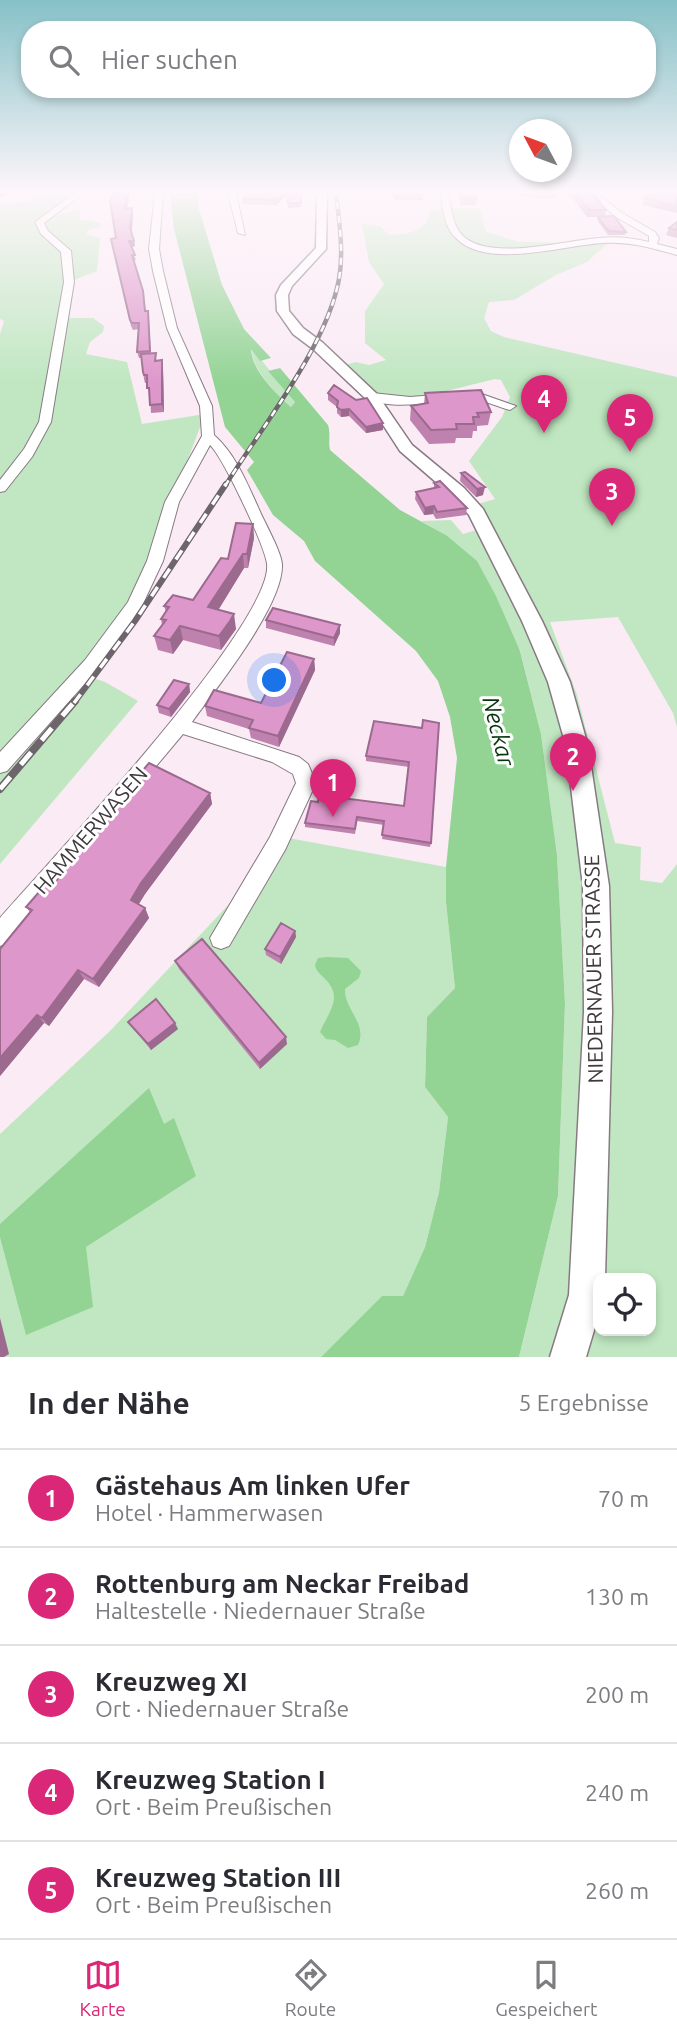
<!DOCTYPE html>
<html lang="de">
<meta charset="utf-8">
<style>
body{margin:0;font-family:Ubuntu,sans-serif;background:#f7f7f7;color:#2b2b33}
.controls{position:absolute;right:21px;bottom:21px;display:grid;overflow:hidden;border-radius:14px;box-shadow:0 4px 10px #0003}
.controls button{width:63px;height:63px;display:grid;place-items:center;padding:0;border:0;border-bottom:2px solid #e1e1e2;background:#fff;color:#2b2b33;font:35px sans-serif}
.compass{position:absolute;left:509px;top:119px;width:63px;height:63px;border-radius:50%;background:#fff;box-shadow:0 4px 10px #0003;rotate:311deg}
.you{position:absolute;left:275px;top:681px;width:24px;height:24px;margin:-18px;border:5px solid #fff;border-radius:50%;background:#1a73e8;box-shadow:0 0 0 10px #1a73e833}
.badge{display:grid;place-items:center;width:46px;height:46px;border-radius:50%;background:#db2777;color:#fff;font-size:23px;font-weight:700}
.pin{position:absolute;translate:-50% -58px;filter:drop-shadow(0 2px 4px #0008)}
.pin::after{content:'';position:absolute;top:37px;width:24px;height:21px;background:inherit;clip-path:polygon(0 0,100% 0,50% 100%)}
.list{margin:0;padding:0;list-style:none}
h2{display:flex;justify-content:space-between;align-items:center;height:91px;margin:0;padding:0 28px;font-size:30px}
h2 small{font-size:23px;font-weight:400;color:#7c7c81}
.list li{display:grid;grid-template-columns:46px 1fr auto;gap:21px;align-items:center;box-sizing:border-box;height:98px;padding:0 28px;border-top:2px solid #e1e1e2}
.list b{display:block;font-size:26px;white-space:nowrap}
.list p{margin:0;font-size:23px;white-space:nowrap;color:#7c7c81}
.list em{font-size:23px;font-style:normal;color:#7c7c81}
.icon{flex:none;width:38px;height:38px;fill:none;stroke:currentColor;stroke-width:2;stroke-linecap:round;stroke-linejoin:round}
.map{position:relative;flex:none;width:677px;height:1357px;overflow:hidden}
.search{position:absolute;background:#fff;box-shadow:0 4px 10px #0003;left:21px;right:21px;top:21px;height:77px;display:flex;align-items:center;gap:18px;box-sizing:border-box;padding:0 24px;border-radius:28px;color:#7c7c81;font-size:26px}
.sheet{height:581px;background:#fff}
nav{display:flex;justify-content:space-around;align-items:center;box-sizing:border-box;height:98px;border-top:2px solid #e1e1e2;background:#fff;font-size:19px;color:#7c7c81}
nav a{display:grid;justify-items:center;gap:4px}
nav .on{color:#db2777}
.map>svg:first-child{display:block}
.green{fill:#c0e7c1;fill-rule:evenodd}
.water{fill:#93d495}
.lines{fill:none;stroke-linecap:round;stroke-linejoin:round}
.minor-casing{stroke:#877a83;stroke-width:2}
.major-casing{stroke:#877a83;stroke-width:3}
.minor{fill:#fff;fill-rule:evenodd}
.major{fill:#fff;fill-rule:evenodd}
.rail-far2-casing{stroke:#6d656b;stroke-width:4.5}
.rail-far1-casing{stroke:#6d656b;stroke-width:6}
.rail-casing{stroke:#6d656b;stroke-width:8}
.rail-far2{stroke:#fefefe;stroke-width:2.5;stroke-dasharray:7;stroke-linecap:butt}
.rail-far1{stroke:#fefefe;stroke-width:3.5;stroke-dasharray:11;stroke-linecap:butt}
.rail{stroke:#fefefe;stroke-width:5;stroke-dasharray:16;stroke-linecap:butt}
.wall{fill:#bf82af}
.shaded-wall{fill:#9b6a8e}
.building{fill:#de97cb;stroke:#9b6a8e;stroke-width:2}
.labels{text-anchor:middle;dominant-baseline:central;stroke-width:6;stroke-linejoin:round;paint-order:stroke}
.street-label{font-size:21px;fill:#3f393d;stroke:#fefefe}
.water-label{font-size:23px;font-style:italic;fill:#06350d;stroke:#fefefe}
</style>
<div class="map">
<svg width="677" height="1357" viewBox="0 0 677 1357">
<rect width="100%" height="100%" fill="#faebf5"/>
<!-- green -->
<path class="green" d="M44 193H76L40 219 80 210 79 219 101 223 100 227 89 230 86 234 100 238 97 271 69 282 63 318H93L104 326 103 332 90 342 86 354 127 362 142 424 205 414 146 570 127 605 79 673 105 682 138 701 0 864V334L4 321 0 319V205L29 201Z
M480 208 486 232 519 242 608 243 587 262 556 275 514 300 489 302 484 318 491 331 504 337 677 377V727L673 713 618 617 550 622 577 695 615 843 641 847 640 880 662 883 677 864V1357H519L558 1196 565 1003 557 855 541 734 520 650 446 535 421 521 451 520 463 534 480 529 468 507 495 499 469 461 502 417 510 397 501 380 495 379 422 397 378 394 345 365 356 362 369 365 386 360 365 343V311L384 284 369 262 362 224 380 226 389 235C407 234 426 233 430 211L435 209ZM598 1278H651V1331H598Z
M251 347 295 402 291 407C274 392 252 370 251 347Z
M272 835 446 867V902L455 988 427 1017 425 1087 448 1117 439 1192 425 1247 403 1296H382L321 1357H0V1134L111 1030 230 903Z"/>
<!-- water -->
<path class="water" d="M170 193H199L198 206 222 285 244 329 271 358 260 361 251 349C252 371 275 393 291 407L295 402 268 371 280 368 328 425C331 435 328 441 330 450L400 510 446 535 477 561 496 596 520 651 541 734 557 855 565 1003 558 1196 519 1357H321L382 1296H403L425 1247 439 1192 448 1117 425 1087 427 1017 455 988 446 902V867L457 758 450 717 438 681 416 651 315 561 304 541 273 515 247 470 254 462 225 427 174 229Z
M327 957 348 958 361 971 359 978 345 989C344 1010 368 1023 358 1045L348 1048 335 1040 326 1039 320 1032C328 1013 344 997 325 979 320 973 317 973 315 965L318 958Z
M149 1088 164 1124 174 1118 196 1176 86 1247 93 1307 26 1335 0 1237V1224Z"/>
<g class="lines">
<defs>
<path id="minor" d="M75 193H84L44 223 48 231 71 251 74 282 51 422 32 457 5 491 0 492V480L24 449 39 422 64 282 61 252 41 234 35 222Z
M155 193H163L159 249 163 271 177 328 212 406 214 435C236 455 246 481 258 507 263 520 283 554 282 566 282 607 217 687 192 722L299 757 308 764 316 783 285 850 229 946 221 949 213 946 210 938 270 837 296 783 293 774 272 762 183 734 8 943 0 946V918C46 865 274 622 267 564 265 546 223 457 210 445L179 502 163 561 141 608 97 670 7 771 0 773V752L85 660 128 602 147 561 165 502 202 436 200 406 167 328 153 271 149 249Z
M228 193H236L245 235 238 233Z
M440 193H448C451 206 452 223 461 234 487 263 565 240 600 238 616 236 633 238 649 242V236L616 217 588 193H597L622 213 655 232 659 238 657 244 677 249V255C652 248 629 241 603 243 564 245 486 270 456 238 444 227 443 208 440 193Z
M476 392 516 406 510 410C498 407 485 400 473 400 447 399 386 413 366 397L372 393 410 397Z"/>
<path id="major" d="M317 193H327L326 249 292 286 288 295 289 311 303 328 323 343 377 394 412 445 464 488 483 509 542 621 570 682 588 746 609 886 612 1012 605 1278H598V1317L586 1357H550L569 1295 584 1012 583 886 566 746 548 682 522 621 469 515 452 496 400 451 367 400 313 349 293 334 277 311 276 295 281 285 316 248Z"/>
</defs>
<!-- minor casing -->
<use href="#minor" class="minor-casing"/>
<!-- major casing -->
<use href="#major" class="major-casing"/>
<!-- minor -->
<use href="#minor" class="minor"/>
<!-- major -->
<use href="#major" class="major"/>
<defs>
<path id="rail-far2" d="M225 486C261 428 327 346 339 279 344 251 339 221 336 193"/>
<path id="rail-far1" d="M74 703 135 621 226 484"/>
<path id="rail" d="M0 789 75 701"/>
</defs>
<!-- rail-far2 casing -->
<use href="#rail-far2" class="rail-far2-casing"/>
<!-- rail-far1 casing -->
<use href="#rail-far1" class="rail-far1-casing"/>
<!-- rail casing -->
<use href="#rail" class="rail-casing"/>
<!-- rail-far2 -->
<use href="#rail-far2" class="rail-far2"/>
<!-- rail-far1 -->
<use href="#rail-far1" class="rail-far1"/>
<!-- rail -->
<use href="#rail" class="rail"/>
</g>
<!-- wall -->
<path class="wall" d="M113 193H130L127 209 133 214 132 232 135 246 131 247 136 260 133 261 146 311H148L151 353 163 368 164 412 151 413 150 396 147 383H145L144 379 141 358H139L137 352 139 329 133 330 131 326 111 239 116 238Z
M301 193V207L288 208 287 195 276 205 243 204V199Z
M391 193H423V200H395Z
M458 193H475L477 198 476 205H461Z
M493 193H558L554 199Z
M560 193H592L606 210 605 216 626 232 625 235H608L597 220 598 217H587L573 199Z
M677 193V213L643 205 644 198Z
M677 222V238L666 235 669 228Z
M328 393 383 423V430L366 433 349 416 341 417 337 413V407L328 400Z
M425 393 491 412 488 425 477 426V431H473L472 438H456L455 443 429 444 410 420 411 406 424 404Z
M461 473 483 495 476 497 460 481Z
M434 483 467 508 466 515 436 519 433 514 424 515 415 499 416 492 434 488Z
M253 524 254 538 248 568H244L218 610 236 629 221 650 183 640 173 654 158 650 154 636 162 625 161 619 166 612 164 606 193 600 228 559Z
M266 620 340 633 334 646 266 628Z
M314 659 315 670 279 747 251 738 249 729 207 716 205 706 261 703Z
M189 684 190 692 171 717 159 713 157 705Z
M422 728 431 843 430 847 382 839 384 825 357 821 355 834 305 827V823L404 806 409 767 366 761V756Z
M210 793 212 804 145 894 139 904 145 908 149 918 99 987 84 979 49 1026 44 1023 0 1076 30 912 26 907 51 887 80 853 77 848Z
M295 931 296 937 281 964 266 955 265 949Z
M175 961 287 1044 260 1069 179 969Z
M128 1022 178 1029 151 1050Z"/>
<!-- shaded-wall -->
<path class="shaded-wall" d="M0 193H14L0 197Z
M128 193H130L126 214 125 209Z
M284 193H287V195L276 205 275 200Z
M132 208 133 214 131 234 130 228Z
M129 241H134L135 246 130 247Z
M162 360 163 368 164 412 162 404Z
M349 409V416L341 417V410Z
M383 423V430L366 433V427Z
M485 487 483 495 476 497 477 489Z
M434 506 433 514 424 515 425 508Z
M253 524 254 538 248 568 247 554Z
M243 554 244 568 211 622 208 607Z
M234 614 236 629 221 650 219 636Z
M340 625V633L334 646V638Z
M180 626 183 640 173 654 170 640Z
M314 659 315 670 279 747 278 736Z
M189 684 190 692 171 717 169 709Z
M210 793 212 804 145 894 135 910 131 900 141 883Z
M145 908 149 918 99 987 93 979Z
M295 931 296 937 281 964 280 957Z
M78 970 84 979 49 1026 42 1018Z
M37 1015 44 1023 0 1076V1058Z
M175 1023 178 1029 151 1050 148 1044Z
M286 1037 287 1044 260 1069 259 1063Z
M0 1318 9 1354 4 1357H0Z"/>
<!-- building -->
<path class="building" d="M113 193H128L125 209 132 208 130 228 134 241H129L135 255H132L143 291 145 311H148L150 351 137 352 139 323H132L130 320 111 239 116 238 110 201Z
M246 193H284L275 200 243 199Z
M287 193H301V203H288Z
M394 193H423V195H395Z
M461 193H475L477 198H462Z
M575 193H592L606 210H589Z
M653 193H677V206L644 198Z
M614 216 626 232 609 231 598 217Z
M677 222V230L669 228Z
M156 353 155 361 162 360V404L150 405 149 388H147V375H144L143 372 141 354Z
M334 385 356 400 367 398 383 423 366 427 349 409 341 410 337 407 338 401 328 393Z
M481 390 491 412 477 413 479 417H473L474 424H456L457 429 431 430 411 406 428 403 425 393Z
M465 472 485 487 477 489 461 473Z
M440 481 467 508 437 512 434 506 425 508 416 492 439 487 434 483Z
M236 523 253 524 247 554H243L208 607 234 614 230 621 219 636 180 626 170 640 154 636 166 620 161 619 169 607 164 606 173 595 193 600 221 558 228 559Z
M273 608 340 625 334 638 266 620Z
M287 652 314 659 278 736 249 728 253 720 205 706 214 690 261 703Z
M174 680 189 684 169 709 157 705Z
M423 720 439 723 431 843 382 835 384 821 357 817 355 829 305 823 311 801 318 802 319 795 404 806 409 762 366 756 374 721 422 728Z
M149 763 210 793 141 883 131 900 145 908 93 979 78 970 42 1018 37 1015 0 1058V949L32 910 26 907 46 884 51 887 81 851 77 848Z
M281 923 295 931 280 957 265 949Z
M202 939 286 1037 259 1063 175 961Z
M156 999 175 1023 148 1044 128 1022Z"/>
<!-- sky -->
<linearGradient id="sky" x2="0" y2="1"><stop stop-color="#86c1c7"/><stop offset="0.5" stop-color="#fdf6fa"/><stop offset="1" stop-color="#fdf6fa" stop-opacity="0"/></linearGradient>
<rect width="677" height="383" fill="url(#sky)"/>
<g class="labels">
<!-- street labels -->
<g class="street-label">
<text transform="translate(90 830) rotate(-49)">HAMMERWASEN</text>
<text transform="translate(593 969) rotate(-91)">NIEDERNAUER STRASSE</text>
</g>
<!-- water labels -->
<g class="water-label">
<text transform="translate(499 731) rotate(76)">Neckar</text>
</g>
</g>
</svg>
<div class="controls">
<button><svg class="icon" aria-label="locate" viewBox="0 0 24 24"><circle cx="12" cy="12" r="6"/><path d="M12 2v4M12 18v4M2 12h4M18 12h4"/></svg></button>
</div>
<svg class="compass" viewBox="-18 -18 36 36"><path d="M0-13l5 13h-10z" fill="#e53935"/><path d="M0 13l5-13h-10z" fill="#7c7c81"/></svg>
<div class="you"></div>
<div class="pin badge" style="left:333px;top:817px">1</div>
<div class="pin badge" style="left:573px;top:791px">2</div>
<div class="pin badge" style="left:612px;top:526px">3</div>
<div class="pin badge" style="left:544px;top:433px">4</div>
<div class="pin badge" style="left:630px;top:452px">5</div>
<div class="search"><svg class="icon" aria-label="search" viewBox="0 0 24 24"><circle cx="10" cy="10" r="6"/><path d="M15 15l6 6"/></svg>Hier suchen</div>
</div>
<section class="sheet">
<h2>In der Nähe<small>5 Ergebnisse</small></h2>
<ul class="list">
<li><span class="badge">1</span><div><b>Gästehaus Am linken Ufer</b><p>Hotel · Hammerwasen</p></div><em>70 m</em></li>
<li><span class="badge">2</span><div><b>Rottenburg am Neckar Freibad</b><p>Haltestelle · Niedernauer Straße</p></div><em>130 m</em></li>
<li><span class="badge">3</span><div><b>Kreuzweg XI</b><p>Ort · Niedernauer Straße</p></div><em>200 m</em></li>
<li><span class="badge">4</span><div><b>Kreuzweg Station I</b><p>Ort · Beim Preußischen</p></div><em>240 m</em></li>
<li><span class="badge">5</span><div><b>Kreuzweg Station III</b><p>Ort · Beim Preußischen</p></div><em>260 m</em></li>
</ul>
</section>
<nav>
<a class="on"><svg class="icon" aria-label="map" viewBox="0 0 24 24"><path d="M3 6l6-2 6 2 6-2v14l-6 2-6-2-6 2zM9 4v14M15 6v14"/></svg>Karte</a>
<a><svg class="icon" aria-label="directions" viewBox="0 0 24 24"><path d="M12 3l9 9-9 9-9-9zM9 14v-3h6M13 9l2 2-2 2"/></svg>Route</a>
<a><svg class="icon" aria-label="saved" viewBox="0 0 24 24"><path d="M7 4h10v16l-5-4-5 4z"/></svg>Gespeichert</a>
</nav>
